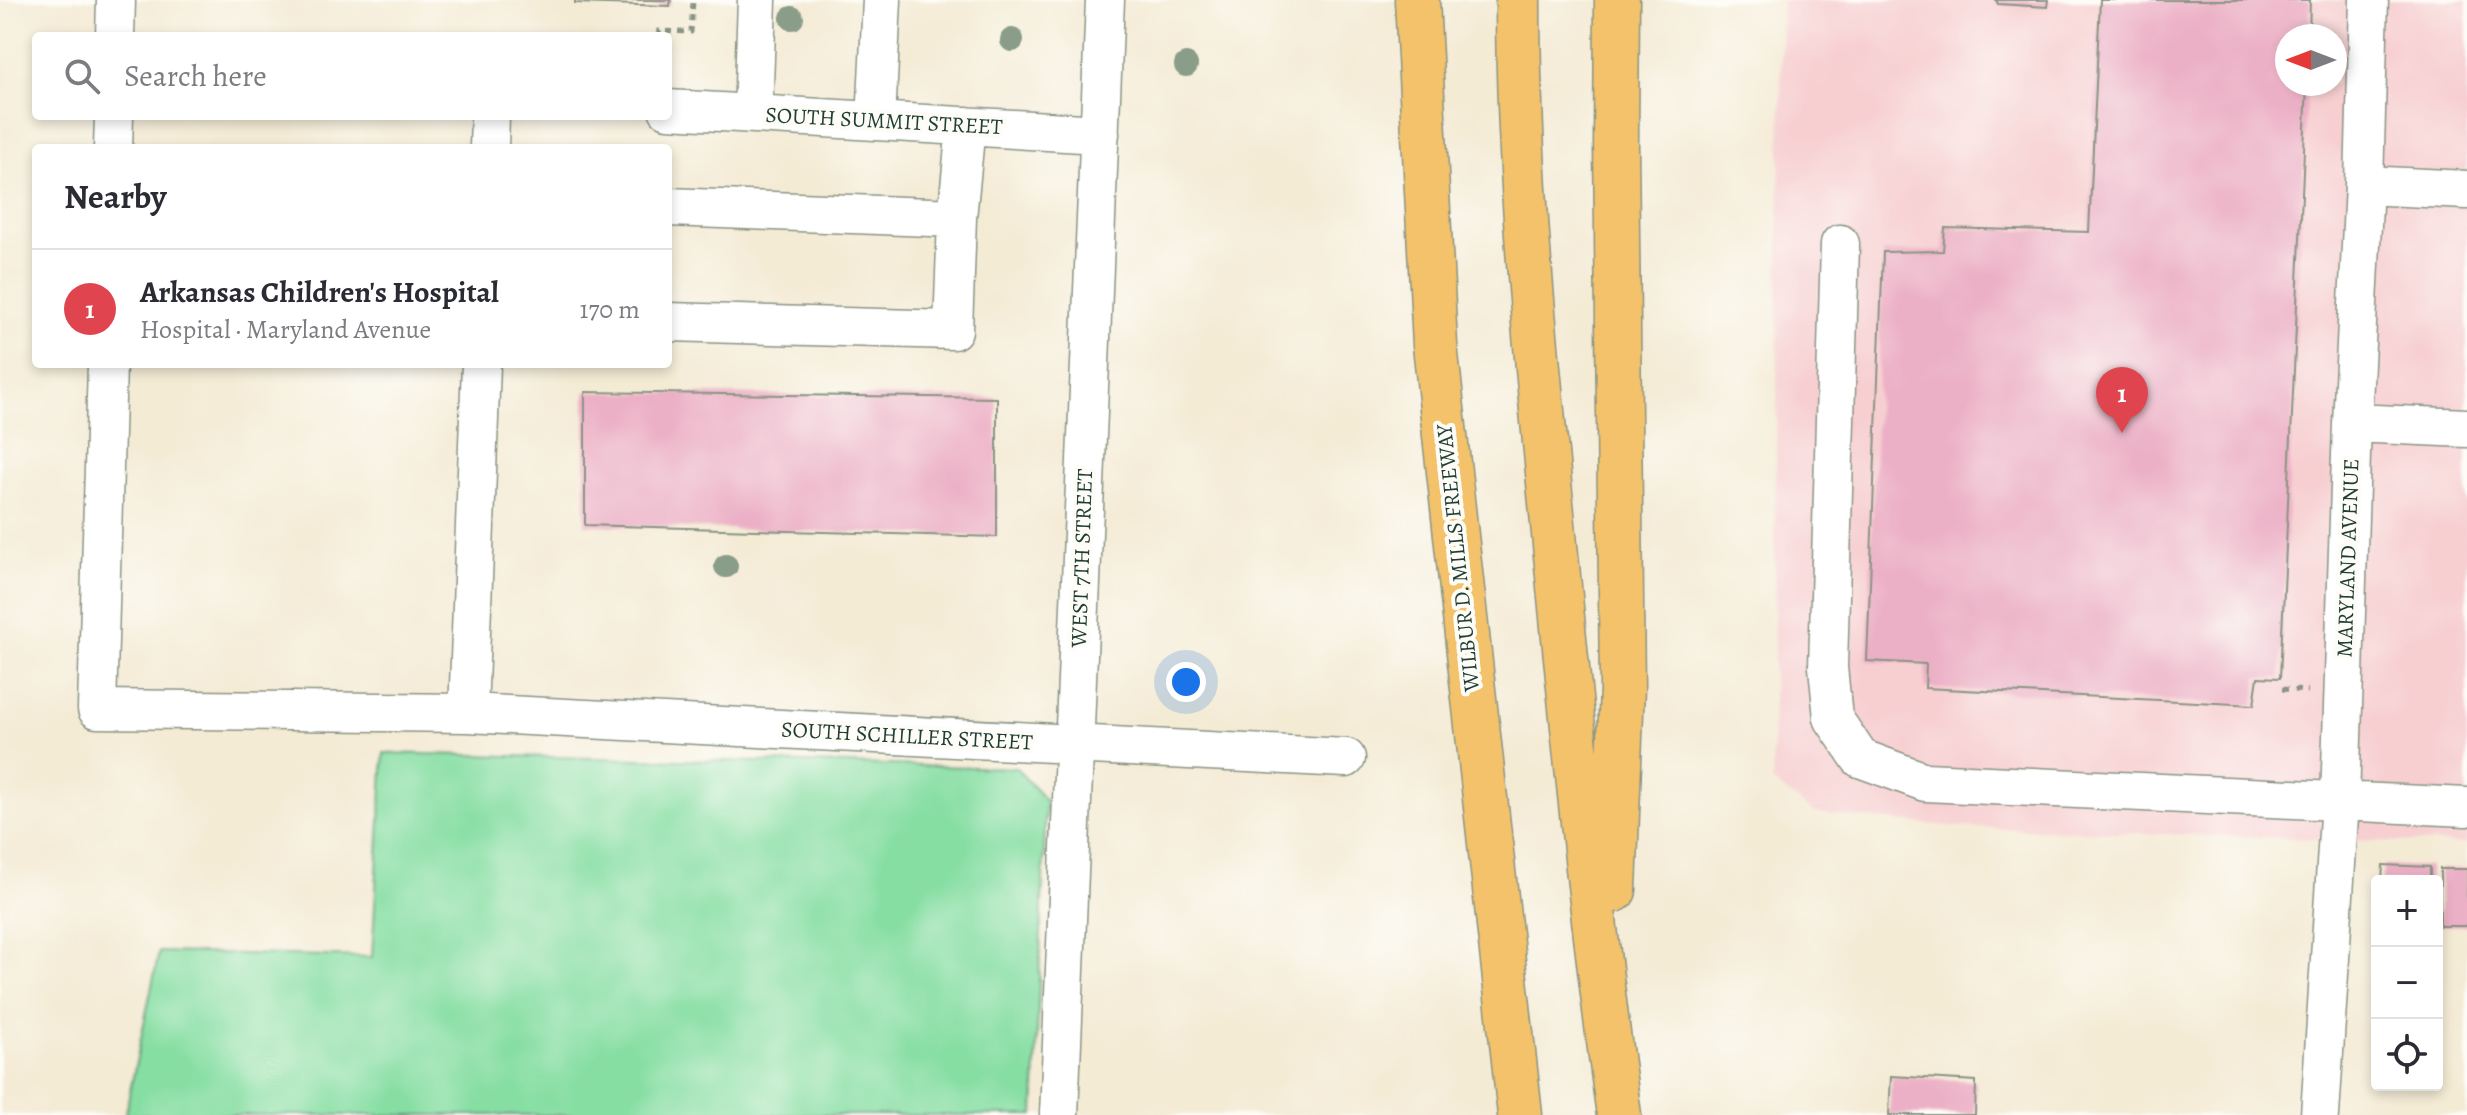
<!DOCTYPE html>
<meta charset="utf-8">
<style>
body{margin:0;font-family:Alegreya,serif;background:#f7f7f7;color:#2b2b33}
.controls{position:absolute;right:24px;bottom:24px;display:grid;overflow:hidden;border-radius:8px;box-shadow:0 4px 12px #0003}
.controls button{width:72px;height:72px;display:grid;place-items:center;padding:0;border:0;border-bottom:2px solid #e1e1e2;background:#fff;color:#2b2b33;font:40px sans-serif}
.compass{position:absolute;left:2275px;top:24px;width:72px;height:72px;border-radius:50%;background:#fff;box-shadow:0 4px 12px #0003;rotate:270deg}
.you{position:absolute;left:1186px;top:682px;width:28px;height:28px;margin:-20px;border:6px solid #fff;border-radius:50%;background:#1a73e8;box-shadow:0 0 0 12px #1a73e833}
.badge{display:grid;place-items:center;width:52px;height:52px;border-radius:50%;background:#d1495b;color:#fff;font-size:26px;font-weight:700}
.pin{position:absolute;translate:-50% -66px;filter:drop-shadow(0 2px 4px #0008)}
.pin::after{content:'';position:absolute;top:42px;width:28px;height:24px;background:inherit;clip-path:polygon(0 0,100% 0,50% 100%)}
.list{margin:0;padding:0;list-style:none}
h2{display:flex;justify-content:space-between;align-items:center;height:104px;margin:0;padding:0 32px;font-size:34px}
h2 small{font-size:26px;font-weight:400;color:#7c7c81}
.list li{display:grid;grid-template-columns:52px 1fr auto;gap:24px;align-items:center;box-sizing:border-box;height:120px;padding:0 32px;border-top:2px solid #e1e1e2}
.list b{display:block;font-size:30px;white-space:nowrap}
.list p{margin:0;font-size:26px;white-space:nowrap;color:#7c7c81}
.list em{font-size:26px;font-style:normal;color:#7c7c81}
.icon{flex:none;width:44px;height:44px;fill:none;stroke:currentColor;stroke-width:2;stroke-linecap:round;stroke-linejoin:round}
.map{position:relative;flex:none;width:2467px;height:1115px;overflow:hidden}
.search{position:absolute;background:#fff;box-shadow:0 4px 12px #0003;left:32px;top:32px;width:640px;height:88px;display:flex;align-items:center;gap:20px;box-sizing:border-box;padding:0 28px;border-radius:8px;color:#7c7c81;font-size:30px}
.panel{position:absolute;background:#fff;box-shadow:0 4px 12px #0003;left:32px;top:144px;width:640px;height:224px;border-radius:8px}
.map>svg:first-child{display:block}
.built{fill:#f7cfd1;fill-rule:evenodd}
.green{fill:#86dea3;stroke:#528e6c;stroke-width:2}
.building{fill:#ecb0c6}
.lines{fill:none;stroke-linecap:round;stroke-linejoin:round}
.minor-casing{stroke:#8a9484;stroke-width:41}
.highway-casing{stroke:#8a9484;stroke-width:47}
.path{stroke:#8a9484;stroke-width:5;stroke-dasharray:6 6;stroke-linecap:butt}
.minor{stroke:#fff;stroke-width:38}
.highway{stroke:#f4c26a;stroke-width:44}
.tree{fill:#8a9d89}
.labels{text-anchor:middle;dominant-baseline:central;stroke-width:8;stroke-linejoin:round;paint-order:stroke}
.street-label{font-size:22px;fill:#1f3d34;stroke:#fdfcf7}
</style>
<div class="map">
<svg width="2467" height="1115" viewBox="0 0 2467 1115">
<rect width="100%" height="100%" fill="#fdfcf7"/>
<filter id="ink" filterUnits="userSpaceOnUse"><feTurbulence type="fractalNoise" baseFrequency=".0125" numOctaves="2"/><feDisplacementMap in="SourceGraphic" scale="16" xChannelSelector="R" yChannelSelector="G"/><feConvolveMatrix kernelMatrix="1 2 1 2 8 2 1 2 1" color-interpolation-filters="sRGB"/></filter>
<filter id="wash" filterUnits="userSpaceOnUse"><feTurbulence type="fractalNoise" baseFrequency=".006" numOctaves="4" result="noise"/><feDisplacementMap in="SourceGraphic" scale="32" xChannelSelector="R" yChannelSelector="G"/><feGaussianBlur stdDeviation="1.8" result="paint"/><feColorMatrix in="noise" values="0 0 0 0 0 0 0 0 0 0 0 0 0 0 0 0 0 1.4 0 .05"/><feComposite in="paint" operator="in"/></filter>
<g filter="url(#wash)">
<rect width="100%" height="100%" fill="#f4ebd5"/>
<!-- built -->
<path class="built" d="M1782 0H2467V844L1959 827 1815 813 1772 782ZM2287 36H2335V84H2287Z"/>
<!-- green -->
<path class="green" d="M384 753 1016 768 1046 801 1034 1115H125L159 952 372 957Z"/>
<g id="blocks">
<!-- building -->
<path class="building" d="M575 0H671L670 6 575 3Z
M1996 0H2048L2047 7 1998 4Z
M2100 0H2310L2309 36H2287V84H2307L2280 678 2258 677 2254 705 1925 688 1926 664 1867 661 1883 252 1943 251 1945 228 2089 232Z
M585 392 997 398V537L585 525Z
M2383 865 2430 867V881H2382Z
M2440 869H2467V926H2440Z
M1891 1076 1976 1081 1975 1115H1889Z"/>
</g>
</g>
<g filter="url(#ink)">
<use href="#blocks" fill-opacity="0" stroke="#8a9484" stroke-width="2"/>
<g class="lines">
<defs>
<path id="minor" d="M115 36 116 0
M668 109 1100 134
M753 114 757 0
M876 121 882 0
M113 148 114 116
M489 148 490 116
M2364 185 2467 190
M668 207 957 218 966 126
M1840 244 1828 667 1833 718 1860 758 1925 782 2467 807
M668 322 953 330 957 218
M107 364 97 709 468 713 481 364
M2352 423 2467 428
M468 713 1346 758
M1059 1115 1105 0
M2320 1115 2340 801 2352 423 2364 185 2369 0"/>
<path id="highway" d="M1417 0 1435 345 1520 1115
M1518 0C1518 172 1535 343 1552 513 1571 714 1591 915 1619 1115
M1614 890 1622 688 1616 142 1617 0"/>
</defs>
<!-- minor casing -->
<use href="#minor" class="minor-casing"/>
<!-- highway casing -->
<use href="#highway" class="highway-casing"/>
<!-- path -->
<path class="path" d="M659 36V31L691 32 693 0
M2282 689 2308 691"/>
<!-- minor -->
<use href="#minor" class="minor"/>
<!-- highway -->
<use href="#highway" class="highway"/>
</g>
<!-- trees -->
<g class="tree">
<circle cx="792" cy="18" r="12"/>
<circle cx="1012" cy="40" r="12"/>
<circle cx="1186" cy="65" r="12"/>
<circle cx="726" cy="566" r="12"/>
</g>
</g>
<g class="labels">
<!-- street labels -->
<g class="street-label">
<text transform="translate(884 121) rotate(3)">SOUTH SUMMIT STREET</text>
<text transform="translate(1082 558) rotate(-88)">WEST 7TH STREET</text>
<text transform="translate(1458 558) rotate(-96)">WILBUR D. MILLS FREEWAY</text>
<text transform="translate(2348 558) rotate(-88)">MARYLAND AVENUE</text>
<text transform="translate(907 736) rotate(3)">SOUTH SCHILLER STREET</text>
</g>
</g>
</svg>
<div class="controls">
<button>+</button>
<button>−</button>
<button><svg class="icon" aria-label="locate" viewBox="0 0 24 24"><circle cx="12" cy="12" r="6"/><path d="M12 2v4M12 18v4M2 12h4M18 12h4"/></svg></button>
</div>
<svg class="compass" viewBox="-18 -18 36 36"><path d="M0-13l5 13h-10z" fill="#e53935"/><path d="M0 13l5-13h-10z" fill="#7c7c81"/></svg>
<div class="you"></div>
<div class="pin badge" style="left:2122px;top:433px;background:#e0444e">1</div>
<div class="search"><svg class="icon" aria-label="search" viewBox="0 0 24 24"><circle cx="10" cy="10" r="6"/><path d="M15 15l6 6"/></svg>Search here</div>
<section class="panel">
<h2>Nearby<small></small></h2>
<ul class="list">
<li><span class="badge" style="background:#e0444e">1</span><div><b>Arkansas Children's Hospital</b><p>Hospital · Maryland Avenue</p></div><em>170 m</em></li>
</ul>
</section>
</div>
